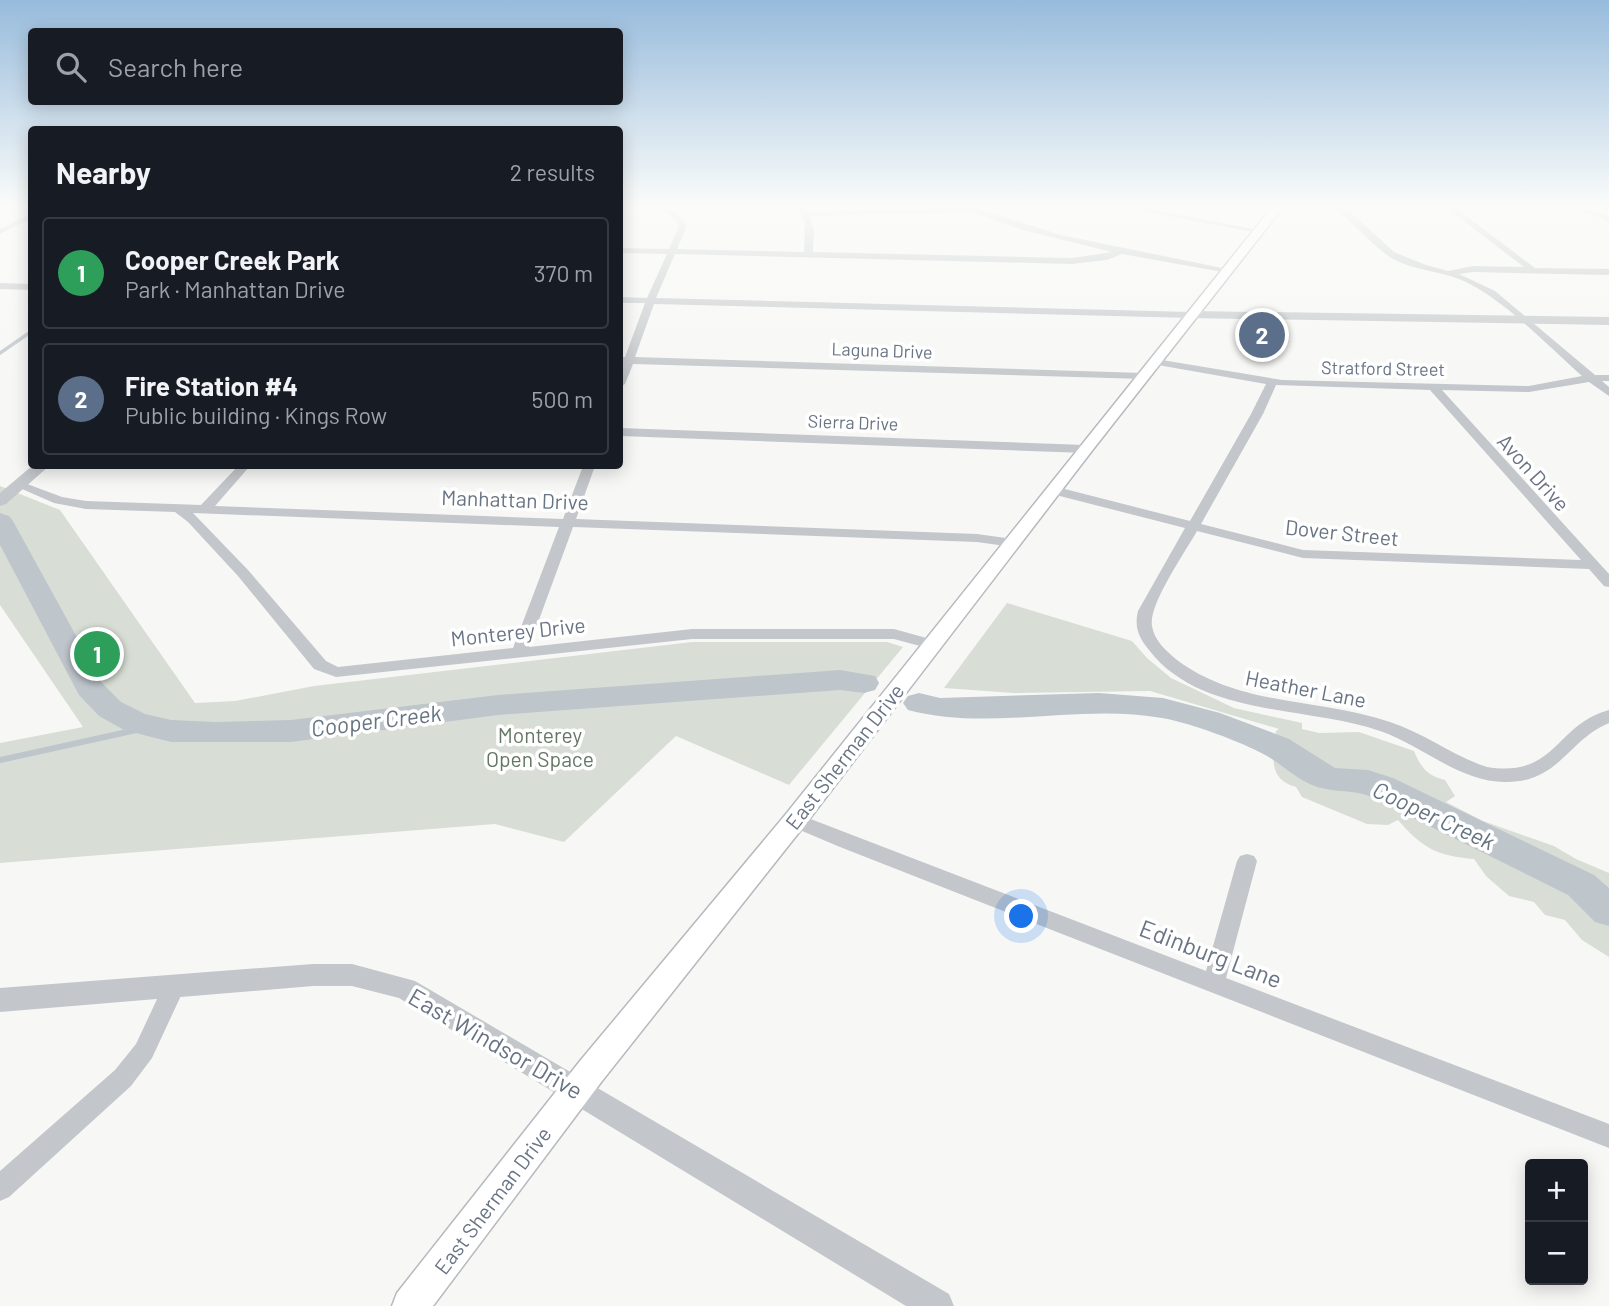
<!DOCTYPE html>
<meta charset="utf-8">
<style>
body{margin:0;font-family:Barlow,sans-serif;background:#20242c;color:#f1f3f6}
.controls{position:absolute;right:21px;bottom:21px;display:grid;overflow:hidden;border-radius:7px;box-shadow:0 4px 18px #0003}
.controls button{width:63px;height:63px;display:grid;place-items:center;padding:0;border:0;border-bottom:2px solid #363941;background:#171b24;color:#f1f3f6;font:35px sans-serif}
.you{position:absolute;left:1022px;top:917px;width:24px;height:24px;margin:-18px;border:5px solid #fff;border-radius:50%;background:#1a73e8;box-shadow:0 0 0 10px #1a73e833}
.badge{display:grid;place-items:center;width:46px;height:46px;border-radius:50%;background:#7c3aed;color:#fff;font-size:23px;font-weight:700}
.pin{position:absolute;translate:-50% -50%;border:4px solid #fff;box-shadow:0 2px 7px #0006}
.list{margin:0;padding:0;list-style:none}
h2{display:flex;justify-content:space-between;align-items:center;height:91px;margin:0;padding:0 28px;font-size:30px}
h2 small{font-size:23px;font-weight:400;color:#9ea1a6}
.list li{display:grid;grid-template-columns:46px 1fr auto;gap:21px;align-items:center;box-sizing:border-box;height:112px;margin:0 14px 14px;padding:0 14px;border:2px solid #363941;border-radius:7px}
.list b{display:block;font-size:26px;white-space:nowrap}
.list p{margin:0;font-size:23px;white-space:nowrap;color:#9ea1a6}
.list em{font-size:23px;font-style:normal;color:#9ea1a6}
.icon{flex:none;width:38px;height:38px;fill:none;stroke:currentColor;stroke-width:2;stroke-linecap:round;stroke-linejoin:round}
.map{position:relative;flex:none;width:1609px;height:1306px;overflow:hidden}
.search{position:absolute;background:#171b24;box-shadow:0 4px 18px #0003;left:28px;top:28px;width:595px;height:77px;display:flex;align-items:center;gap:18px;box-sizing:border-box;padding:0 24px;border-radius:7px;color:#9ea1a6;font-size:26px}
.panel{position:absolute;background:#171b24;box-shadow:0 4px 18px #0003;left:28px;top:126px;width:595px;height:343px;border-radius:7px}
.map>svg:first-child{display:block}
.green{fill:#d8ded6}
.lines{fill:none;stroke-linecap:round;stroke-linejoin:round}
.stream-far1{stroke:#bec5cb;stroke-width:3.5}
.stream{stroke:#bec5cb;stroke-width:6}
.river{fill:#bec5cb;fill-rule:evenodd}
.secondary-casing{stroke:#b6b9be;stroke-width:3}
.minor{fill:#c3c6ca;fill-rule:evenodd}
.tertiary{fill:#c3c6ca;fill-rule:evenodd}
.secondary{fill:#fff;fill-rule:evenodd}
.labels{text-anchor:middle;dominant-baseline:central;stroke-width:7;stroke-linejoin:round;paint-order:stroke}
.far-street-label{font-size:18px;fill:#697484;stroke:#fff}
.street-label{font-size:21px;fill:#697484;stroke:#fff}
.park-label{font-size:21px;fill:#647763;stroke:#fff}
.water-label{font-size:23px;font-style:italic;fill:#647480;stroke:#fff}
.near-street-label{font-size:24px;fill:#697484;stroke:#fff}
</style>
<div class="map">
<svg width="1609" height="1306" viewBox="0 0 1609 1306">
<rect width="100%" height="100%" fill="#f7f8f5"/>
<!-- green -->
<path class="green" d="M0 486 60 510 195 703 235 701 314 686 692 642H887L903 647 789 785 676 736 564 842 495 824 0 863V743L83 727 0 605Z
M1007 603 1132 641 1147 658 1171 678 1234 708 1302 723V729L1319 733 1359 732 1414 751C1421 768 1428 776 1445 780L1455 796 1446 802 1483 821 1554 846 1576 859 1609 873V957L1582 940 1565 920 1545 915 1534 902 1509 896 1486 876 1474 859C1437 856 1422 848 1398 820L1388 825 1367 824 1302 797 1296 787C1267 779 1273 755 1276 731L1279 729 1150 691 1013 693 944 688Z"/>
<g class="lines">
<!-- stream-far1 -->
<path class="stream-far1" d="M0 353 32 331"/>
<!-- stream -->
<path class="stream" d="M0 760 150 727"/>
<!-- river -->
<path class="river" d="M0 513 9 516 13 521 102 683 121 702 145 714 171 720 215 722 291 720 498 695 840 670 875 676 879 683 875 690 864 693 840 690 498 715 291 742H171L124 730 99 716 79 695 0 545Z
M919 693 940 698 1099 693 1163 698 1220 713 1289 739 1335 768 1368 770 1393 778 1594 875 1609 888V926L1595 922 1568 895 1369 796C1351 789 1330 793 1312 785 1296 778 1282 765 1267 756 1242 742 1191 723 1162 718 1079 703 989 732 908 710L903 703 908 696Z"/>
<defs>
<path id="secondary" d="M1273 206H1284L1091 452 804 826 602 1081 433 1306H392L397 1293 580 1061 786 814Z"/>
</defs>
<!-- secondary casing -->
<use href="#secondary" class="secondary-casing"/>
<!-- minor -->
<path class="minor" d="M655 206C672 206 678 213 687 226L677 249 804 252 805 224 797 206H803L807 212 969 206 1061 235 1232 270 1228 273 1122 254 1107 260 1072 264 675 254 656 298 1192 312 1197 315 1192 318 654 304 635 357 1144 373 1149 376 1144 379 633 364 625 384 620 387V371L622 363H620V357H625L645 303H620V297L647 298 667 254 620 253V248L669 249 679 226 670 215ZM971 212 1023 230 1112 252 1072 258 813 252 814 230 810 216Z
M1115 206H1134L1263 231 1259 233Z
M1329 206 1346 208 1394 252 1426 265 1448 271 1473 266 1524 267 1444 206H1453L1535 268 1609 269V275L1473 272 1459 274 1495 291 1595 375H1609V381H1602L1609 387V396L1589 382 1529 392 1442 390 1609 574V587L1604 586 1589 569 1303 558 1197 531C1186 551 1148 605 1152 626 1154 640 1166 651 1177 660 1240 707 1319 698 1390 722 1424 733 1453 756 1487 767 1557 778 1554 725 1609 710V723C1568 740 1559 782 1507 782 1460 783 1422 745 1380 731 1308 706 1200 717 1149 650 1139 638 1134 627 1138 611L1185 528 1048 493 1047 490 1053 486 1190 521 1251 414 1266 384 1152 364 1151 362 1156 359 1282 380 1529 386 1582 376C1548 346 1500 295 1459 279 1436 270 1408 270 1387 255 1366 240 1351 219 1329 206ZM1276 385 1430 390 1581 560 1303 550 1201 524 1263 414Z
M1573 206H1584L1609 217V222Z
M32 213V218L0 234V229Z
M0 283 32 284V290L0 289Z
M620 428 1085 445 1091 449 1085 453 620 436Z
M238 466H250L215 506 563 519 583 466H595L576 519 977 534 1013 539 1020 543 1013 547 977 542 573 527 529 647 692 629H894L937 641 939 644 931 649 894 639H692L336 677 314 669 238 576 188 522 175 512 86 509 54 503 13 485 19 481 62 497 86 501 201 505ZM193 513 559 527 513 648 338 667 326 661 248 570Z
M795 813 1206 971 1237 861 1240 856 1247 854 1254 856 1257 861 1226 978 1609 1124V1148L840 847 788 825 786 820 788 815Z
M174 978 182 980 185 987 152 1058 131 1086 9 1197 0 1201V1171L115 1070 136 1044 166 980Z"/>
<!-- tertiary -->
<path class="tertiary" d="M1192 311 1609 317V325L1188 318V312Z
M32 466H49L6 504 0 506V493Z
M313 964H352L415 981 949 1294 954 1306H906L399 998 352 986H313L0 1012V988Z"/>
<!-- secondary -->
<use href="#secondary" class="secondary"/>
</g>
<!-- sky -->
<linearGradient id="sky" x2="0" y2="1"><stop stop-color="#97bbdc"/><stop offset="0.53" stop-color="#fbfcfa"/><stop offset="1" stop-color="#fbfcfa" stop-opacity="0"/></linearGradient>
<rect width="1609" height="389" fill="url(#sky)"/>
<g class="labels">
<!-- far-street labels -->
<g class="far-street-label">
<text transform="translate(882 350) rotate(2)">Laguna Drive</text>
<text transform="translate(1383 368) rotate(1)">Stratford Street</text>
<text transform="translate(853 422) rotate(2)">Sierra Drive</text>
</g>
<!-- street labels -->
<g class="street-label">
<text transform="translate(1534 472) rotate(48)">Avon Drive</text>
<text transform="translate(515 499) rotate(2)">Manhattan Drive</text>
<text transform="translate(1342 532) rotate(6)">Dover Street</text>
<text transform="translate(518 631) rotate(-6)">Monterey Drive</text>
<text transform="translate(1306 688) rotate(11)">Heather Lane</text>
<text transform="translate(844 756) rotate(-52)">East Sherman Drive</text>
<text transform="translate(492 1200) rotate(-53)">East Sherman Drive</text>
</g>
<!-- park labels -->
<g class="park-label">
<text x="540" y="734">Monterey<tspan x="540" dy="24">Open Space</tspan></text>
</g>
<!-- water labels -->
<g class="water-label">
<text transform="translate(376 720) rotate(-7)">Cooper Creek</text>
<text transform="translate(1434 815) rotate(25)">Cooper Creek</text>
</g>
<!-- near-street labels -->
<g class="near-street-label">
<text transform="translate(1211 953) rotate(21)">Edinburg Lane</text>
<text transform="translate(496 1043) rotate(30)">East Windsor Drive</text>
</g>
</g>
</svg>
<div class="controls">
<button>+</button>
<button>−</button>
</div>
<div class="you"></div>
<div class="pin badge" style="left:97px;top:654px;background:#2e9e5b">1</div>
<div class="pin badge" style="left:1262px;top:335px;background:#5c6f8a">2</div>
<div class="search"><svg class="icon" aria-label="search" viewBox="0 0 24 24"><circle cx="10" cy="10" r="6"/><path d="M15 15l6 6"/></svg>Search here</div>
<section class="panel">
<h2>Nearby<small>2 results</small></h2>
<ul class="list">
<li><span class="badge" style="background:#2e9e5b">1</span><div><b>Cooper Creek Park</b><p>Park · Manhattan Drive</p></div><em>370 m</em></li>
<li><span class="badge" style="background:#5c6f8a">2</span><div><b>Fire Station #4</b><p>Public building · Kings Row</p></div><em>500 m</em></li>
</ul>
</section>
</div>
